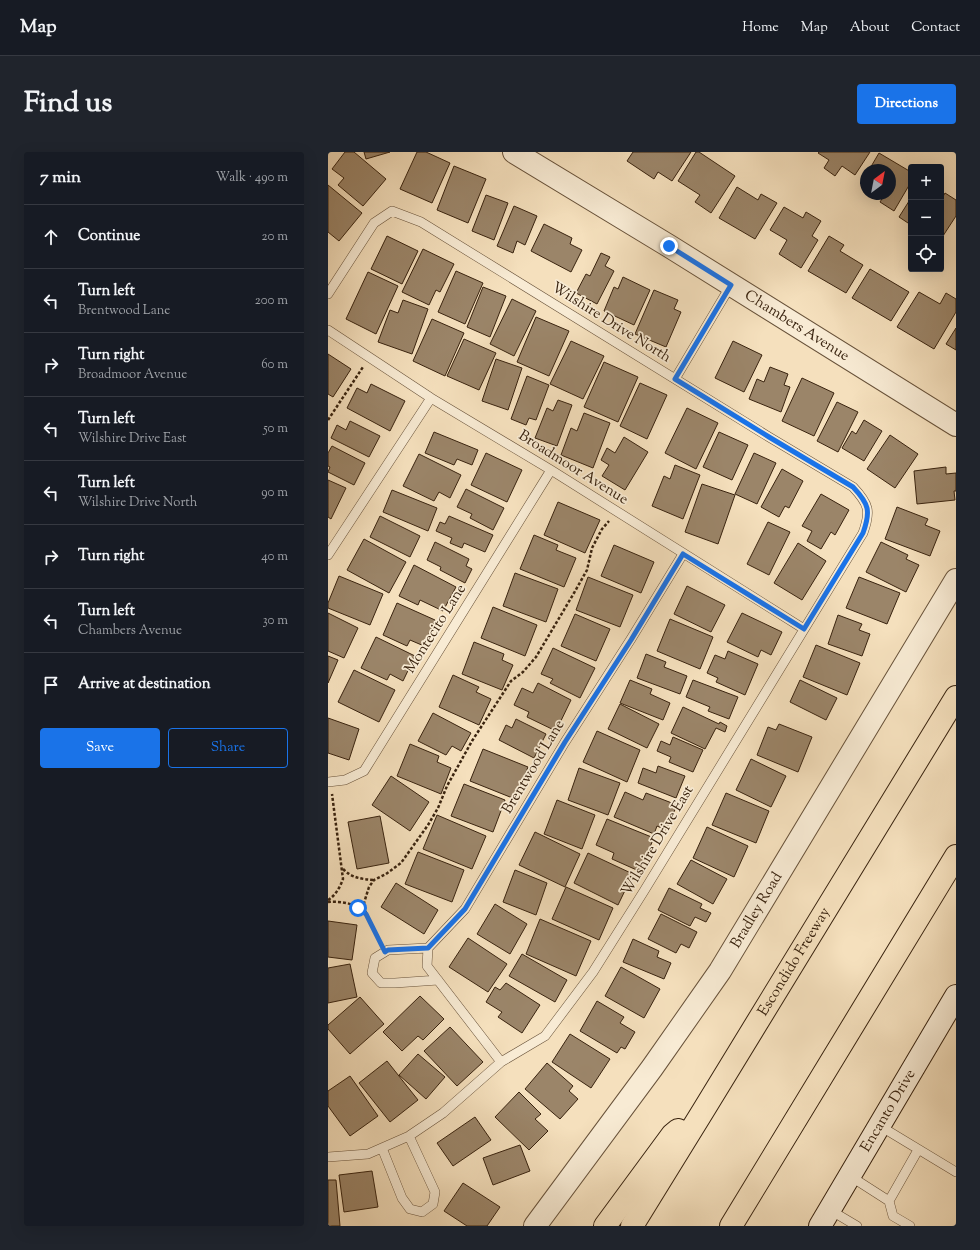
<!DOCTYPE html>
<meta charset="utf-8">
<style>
body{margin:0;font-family:"Sorts Mill Goudy",serif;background:#20242c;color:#f1f3f6}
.controls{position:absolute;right:12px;top:12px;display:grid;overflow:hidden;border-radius:4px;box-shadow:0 4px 16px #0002}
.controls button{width:36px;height:36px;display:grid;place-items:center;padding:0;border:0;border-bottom:1px solid #363941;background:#171b24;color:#f1f3f6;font:20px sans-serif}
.compass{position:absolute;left:532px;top:12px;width:36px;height:36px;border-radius:50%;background:#171b24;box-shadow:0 4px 16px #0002;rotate:32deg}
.stop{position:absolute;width:12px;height:12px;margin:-9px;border:3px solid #1a73e8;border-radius:50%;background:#fff}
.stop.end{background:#1a73e8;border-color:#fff;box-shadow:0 1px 4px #0008}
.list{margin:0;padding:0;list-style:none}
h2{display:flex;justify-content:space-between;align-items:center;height:52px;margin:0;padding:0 16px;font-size:17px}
h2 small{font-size:13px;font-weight:400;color:#9ea1a6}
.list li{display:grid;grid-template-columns:26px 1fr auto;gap:12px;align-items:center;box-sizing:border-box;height:64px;padding:0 16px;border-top:1px solid #363941}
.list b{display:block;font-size:15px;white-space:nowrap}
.list p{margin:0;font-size:13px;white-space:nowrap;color:#9ea1a6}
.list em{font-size:13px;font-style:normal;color:#9ea1a6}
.actions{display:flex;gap:8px;padding:12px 16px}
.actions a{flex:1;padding:9px 0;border:1px solid #1a73e8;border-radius:4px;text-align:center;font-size:14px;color:#1a73e8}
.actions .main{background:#1a73e8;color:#fff}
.icon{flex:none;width:22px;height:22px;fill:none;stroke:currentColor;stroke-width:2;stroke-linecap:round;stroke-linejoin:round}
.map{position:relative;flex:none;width:628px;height:1074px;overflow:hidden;border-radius:4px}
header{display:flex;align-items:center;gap:24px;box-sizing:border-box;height:56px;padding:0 20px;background:#171b24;border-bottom:1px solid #363941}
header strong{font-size:19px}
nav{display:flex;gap:22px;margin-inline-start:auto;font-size:14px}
.intro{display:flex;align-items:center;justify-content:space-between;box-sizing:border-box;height:96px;padding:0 24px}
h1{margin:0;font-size:28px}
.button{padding:10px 18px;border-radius:4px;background:#1a73e8;color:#fff;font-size:14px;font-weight:700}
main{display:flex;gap:24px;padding:0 24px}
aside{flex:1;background:#171b24;border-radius:4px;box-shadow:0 4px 16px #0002}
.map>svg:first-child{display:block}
.building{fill:#9b8569;stroke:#39230f}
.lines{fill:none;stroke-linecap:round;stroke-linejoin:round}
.service-casing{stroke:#68523a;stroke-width:10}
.tertiary-casing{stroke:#68523a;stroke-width:24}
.secondary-casing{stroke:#39230f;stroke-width:24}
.motorway-casing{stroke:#39230f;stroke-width:24}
.path{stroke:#39230f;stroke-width:2.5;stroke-dasharray:3 2;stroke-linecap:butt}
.service{stroke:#f8ebd4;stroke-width:9}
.tertiary{stroke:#f8ebd4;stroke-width:22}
.secondary{stroke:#f8ebd4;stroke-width:22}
.motorway{stroke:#f5e0bd;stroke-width:22}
.route{stroke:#1a73e8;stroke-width:5}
.labels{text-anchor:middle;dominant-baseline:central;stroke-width:3.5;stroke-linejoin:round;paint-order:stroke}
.street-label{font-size:15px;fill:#39230f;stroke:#f8ebd4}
</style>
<header>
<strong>Map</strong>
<nav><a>Home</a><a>Map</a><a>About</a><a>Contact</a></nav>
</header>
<div class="intro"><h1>Find us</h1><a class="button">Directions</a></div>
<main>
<aside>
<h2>7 min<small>Walk · 490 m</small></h2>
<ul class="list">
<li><svg class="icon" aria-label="ahead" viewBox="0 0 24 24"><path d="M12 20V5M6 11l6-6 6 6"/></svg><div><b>Continue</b></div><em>20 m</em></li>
<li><svg class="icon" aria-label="left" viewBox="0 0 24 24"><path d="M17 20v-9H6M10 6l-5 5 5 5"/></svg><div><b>Turn left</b><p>Brentwood Lane</p></div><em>200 m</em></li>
<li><svg class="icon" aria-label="right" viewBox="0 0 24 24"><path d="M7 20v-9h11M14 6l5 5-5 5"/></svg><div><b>Turn right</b><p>Broadmoor Avenue</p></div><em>60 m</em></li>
<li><svg class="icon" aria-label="left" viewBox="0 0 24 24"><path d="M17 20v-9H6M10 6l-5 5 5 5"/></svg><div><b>Turn left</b><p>Wilshire Drive East</p></div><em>50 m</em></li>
<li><svg class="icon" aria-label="left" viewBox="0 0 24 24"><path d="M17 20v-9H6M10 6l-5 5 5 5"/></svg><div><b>Turn left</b><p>Wilshire Drive North</p></div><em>90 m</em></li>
<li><svg class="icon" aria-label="right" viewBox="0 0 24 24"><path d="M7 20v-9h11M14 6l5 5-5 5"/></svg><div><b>Turn right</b></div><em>40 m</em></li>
<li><svg class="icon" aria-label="left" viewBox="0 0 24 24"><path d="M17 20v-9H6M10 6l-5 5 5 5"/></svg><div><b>Turn left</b><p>Chambers Avenue</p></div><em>30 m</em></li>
<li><svg class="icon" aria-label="arrive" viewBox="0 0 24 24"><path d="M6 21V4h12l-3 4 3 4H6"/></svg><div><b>Arrive at destination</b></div></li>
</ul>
<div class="actions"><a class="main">Save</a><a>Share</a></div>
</aside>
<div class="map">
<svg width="628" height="1074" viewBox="0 0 628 1074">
<rect width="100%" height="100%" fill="#f5e0bd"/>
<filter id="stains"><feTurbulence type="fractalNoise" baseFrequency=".005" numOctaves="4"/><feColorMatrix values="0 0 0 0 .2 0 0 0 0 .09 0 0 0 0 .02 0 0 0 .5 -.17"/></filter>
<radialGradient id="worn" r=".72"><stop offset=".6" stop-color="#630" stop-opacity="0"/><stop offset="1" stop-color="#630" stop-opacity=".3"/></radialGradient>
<!-- building -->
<path class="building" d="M17 0H26L58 27 35 54 10 33 16 26 4 17Z
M36 0H62L38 7Z
M89 0H98L122 11 104 51 72 37Z
M305 0H363L344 29 330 20 326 27 299 9Z
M368 0H371L407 24 383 61 367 50 372 43 350 29Z
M491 0H542L527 23 514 14 507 24 496 16 501 8 490 1Z
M551 1 583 20V30L566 59 552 50 557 42H562V18H541Z
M126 14 158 27 140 71 109 58Z
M0 33 34 61 11 89 0 80Z
M409 35 430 48 433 42 449 51 427 87 391 66Z
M617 41 628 48V64L613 87V48Z
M158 43 180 51 166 88 144 79Z
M583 46V73L571 65Z
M186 54 209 64 197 93 189 89 185 101 169 94Z
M456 55 475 66 478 60 493 69 484 84 490 88 473 116 451 102 459 88 442 78Z
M216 72 244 86 242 92 254 98 243 120 203 99Z
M59 84 90 99 74 132 43 117Z
M501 84 516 93 512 99 535 113 518 141 480 119Z
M95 97 126 112 112 140 108 138 101 153 74 140Z
M273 101 282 105 277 114 286 119 269 152 248 141 258 122 262 124Z
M542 117 581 140 563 169 524 146Z
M128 119 155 131 137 172 110 160Z
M40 120 70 134 48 182 18 167Z
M295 125 322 138 306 173 276 159 286 135 290 137Z
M155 135 178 144 162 185 139 175Z
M326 138 350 148 346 157 353 160 338 195 307 182Z
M591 140 612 152 618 141 628 147V160L606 197 569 175Z
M184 147 208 159 186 204 162 192Z
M75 148 100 157 84 202 50 190 62 158 70 161Z
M208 165 241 179 221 224 189 210Z
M104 167 136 181 117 224 85 209Z
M628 176V198L618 192Z
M136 187 168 201 151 238 119 224Z
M243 189 276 204 255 247 222 232Z
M405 189 434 203 416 240 387 226Z
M0 202 23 217 5 245 0 242Z
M168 207 194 216 180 258 154 249Z
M276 210 310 225 290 270 256 255Z
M442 215 460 222 456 233 462 235 453 260 421 247 429 227 436 230Z
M199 224 221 233 208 268 201 266 198 273 183 267Z
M474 226 506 241 486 284 454 269Z
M312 231 339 243 319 287 292 274Z
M43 232 77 249 62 279 19 256 29 236 39 241Z
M230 248 244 253 229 294 207 286 219 256 225 259Z
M509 250 530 260 510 300 489 289Z
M359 256 390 271 368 317 337 301Z
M256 261 282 271 265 316 233 303 243 276 249 279Z
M536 268 554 279 536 309 514 296 524 279 528 282Z
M22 269 52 284 41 305 3 286 9 273 18 278Z
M106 280 150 298 144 313 129 307 126 313 97 301Z
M391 280 420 293 404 328 375 315Z
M562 283 590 302 567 336 539 317Z
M296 285 320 300 297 338 274 324 281 313 273 308 279 296 287 301Z
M4 294 37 311 26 333 0 320 2 315 0 314V301Z
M158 301 194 318 179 350 143 333Z
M426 301 448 311 429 352 407 342Z
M91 302 133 323 122 346 111 340 106 349 75 334Z
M347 313 372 323 355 367 324 354 336 324 342 327Z
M618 315V322L628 321V339H626L627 348 589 352 586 319Z
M454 317 475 329 461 356 457 354 451 365 433 355Z
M0 328 18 336 3 367 0 365Z
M374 332 407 343 390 392 357 380Z
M138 337 176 356 165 378 142 366 144 362 129 355Z
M64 338 109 356 100 379 55 360Z
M493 342 521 358 507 383 503 380 493 397 479 389 484 379 474 374Z
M230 350 272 368 257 401 216 383Z
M569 355 600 367 597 373 612 379 602 404 557 387Z
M52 364 92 384 82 405 42 385Z
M121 364 165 383 157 400 136 391 134 396 122 391 124 386 108 379 112 370 117 372Z
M440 370 462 380 441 423 419 412Z
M206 383 230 393 228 398 248 406 236 435 192 417Z
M36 387 78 410 61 441 19 418Z
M107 390 141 407 138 414 144 417 137 431 112 418 113 415 99 408Z
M553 390 580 403 578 407 591 413 578 440 538 420Z
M470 391 498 409 474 448 446 431Z
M286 393 326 410 313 441 273 424Z
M86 413 128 435 115 459 92 448 90 453 71 444Z
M187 421 230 437 218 470 175 454Z
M11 424 55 442 42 473 0 456V451Z
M260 425 305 443 292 475 248 458Z
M531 425 572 441 559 472 518 456Z
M359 434 397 453 383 480 346 462Z
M69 451 107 468 96 494 82 488 79 494 55 483Z
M165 455 209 473 197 504 153 486Z
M0 461 30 476 16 506 0 499Z
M414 461 454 480 443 503 433 498 430 505 399 490Z
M247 462 282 477 268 509 233 494Z
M510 463 534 472 531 478 542 482 534 504 500 492Z
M342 467 385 485 372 517 329 499Z
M48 485 87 504 75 529 62 522 59 528 33 516Z
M146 490 176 502 174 508 185 513 174 538 134 522Z
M488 493 532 511 519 543 475 525Z
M225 496 267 516 252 546 222 531 225 527 213 522Z
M400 499 430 512 417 543 388 530 390 526 379 521 387 503 397 507Z
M318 502 338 510 336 515 359 524 352 542 309 526Z
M0 504 10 508 0 531Z
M26 518 67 538 51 570 10 550Z
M125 523 151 535 148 540 163 547 151 573 111 555Z
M302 528 324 537 322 542 342 551 335 568 292 551Z
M365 528 410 545 401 567 380 559 382 555 358 545Z
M472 528 509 546 498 568 462 550Z
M210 531 243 548 228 579 199 565 201 560 186 553 194 536 205 541Z
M292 552 331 572 319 596 280 577Z
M355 555 391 572 392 570 399 574 397 580 388 576 377 597 343 581Z
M105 561 143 581 133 599 124 594 118 603 90 589Z
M0 566 31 577 21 608 0 601Z
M188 567 218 582 206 606 171 588 178 573 184 576Z
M451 572 484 585 470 620 429 603 440 575 448 578Z
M269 579 312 598 299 630 255 610Z
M345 585 375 598 365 620 341 610 343 605 329 599 333 589 342 593Z
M82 592 111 604 109 610 123 616 113 642 69 624Z
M155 597 200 615 187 647 142 629Z
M423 607 458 624 443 655 408 638Z
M330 614 357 624 348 646 310 631 315 616 328 621Z
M251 616 292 631 280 663 240 648Z
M63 624 101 650 82 679 44 653Z
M136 632 177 648 165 680 123 664Z
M297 640 315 648 318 641 349 653 338 678 329 674 326 682 286 665Z
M398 641 441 659 428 691 384 673Z
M229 648 267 663 254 697 216 682Z
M109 663 158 684 144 717 95 697Z
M52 664 61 711 29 717 20 670Z
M279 667 326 686 311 719 284 707 286 701 268 693Z
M379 675 420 694 406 725 365 706Z
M207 680 252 702 237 735 191 713Z
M90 700 136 718 124 750 77 732Z
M260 701 305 722 290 753 246 731Z
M363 708 399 727 385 752 349 732Z
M187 718 219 731 208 763 175 750Z
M68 731 110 758 96 782 53 755Z
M238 735 285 756 271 788 224 767Z
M341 736 374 752 372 756 383 761 378 770 367 765 362 774 330 758Z
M167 752 199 772 182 802 149 782Z
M333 762 369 780 361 796 353 792 348 801 320 787Z
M212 767 263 789 248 824 198 802Z
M0 769 29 773 24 808 0 805Z
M140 786 179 812 160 840 121 815Z
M305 787 331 799 329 805 343 811 336 827 295 810Z
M194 802 239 828 227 850 181 824Z
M22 812 29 845 0 851V816Z
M293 815 332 837 316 866 277 844Z
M178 831 212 853 194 881 170 865 174 860 158 850 167 835 172 838Z
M92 844 116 867 95 888 90 884 74 899 55 880Z
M32 845 56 872 22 902 0 877V873Z
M269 849 296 865 292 871 307 880 297 897 293 895 289 901 252 879Z
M122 875 155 910 129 934 96 899Z
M242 882 282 907 263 936 224 910Z
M90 902 117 925 98 947 71 923Z
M59 909 90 948 62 970 31 931Z
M219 911 245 934 241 939 250 947 232 967 197 937Z
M22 924 50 964 22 984 0 954V939Z
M191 940 213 962 207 967 220 979 201 998 167 965Z
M147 965 163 988 125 1014 109 991Z
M192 993 202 1019 165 1033 155 1006Z
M44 1019 50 1055 16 1060 11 1023Z
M0 1028H8L12 1074H0Z
M135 1031 172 1055 159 1074H139L116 1059Z"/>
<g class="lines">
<defs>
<path id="service" d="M0 142 46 71 64 59 93 70 441 285 525 335C541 352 543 359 535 381L316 739 265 820 217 884 173 910 115 961 81 984 40 1002 0 1005
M0 178 103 246 223 318 476 477
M347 227 403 133
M0 403 103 246
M0 630 17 628 36 619 223 318
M100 796 99 814 173 910
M110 828 67 831H53L44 821 47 806 60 798 100 796 137 757 237 590 303 487 355 402
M552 974 628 1020
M54 996 74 1046 82 1057 94 1060 105 1052 107 1040 81 984
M522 1024 561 1049 565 1064 582 1074
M561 1049 590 998
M502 1058 529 1074"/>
<g id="tertiary">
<path id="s1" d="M186 0 341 94 628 273"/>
<path id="s2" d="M207 1074 324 916 392 819 628 428"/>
</g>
<g id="secondary">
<path id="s3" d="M492 1074 628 844"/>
</g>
<g id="motorway">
<path d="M277 1074 344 983 350 978"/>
<path id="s4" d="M304 1074 375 959 628 545"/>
<path d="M403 1074 628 704"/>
</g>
</defs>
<!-- service casing -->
<use href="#service" class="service-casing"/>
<!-- tertiary casing -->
<use href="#tertiary" class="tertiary-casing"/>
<!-- secondary casing -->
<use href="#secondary" class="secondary-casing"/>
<!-- motorway casing -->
<use href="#motorway" class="motorway-casing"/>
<!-- path -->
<path class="path" d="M0 268 35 215
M15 717C24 726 33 727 46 728
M0 748C8 743 12 735 15 727L4 642
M0 750C13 749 30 751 38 763 44 771 47 780 52 789
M38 762 36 751 41 735 46 728 58 722 73 711 100 673 110 656 119 634 144 589 183 529 195 520 208 505 246 441 259 418 264 396 274 377 281 369"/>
<!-- service -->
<use href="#service" class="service"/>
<!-- tertiary -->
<use href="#tertiary" class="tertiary"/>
<!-- secondary -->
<use href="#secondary" class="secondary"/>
<!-- motorway -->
<use href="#motorway" class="motorway"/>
</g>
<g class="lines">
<!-- route -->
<path class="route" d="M30 756 38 762 57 800 60 798 100 796 137 757 237 590 303 488 355 402 476 477 535 381C543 359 541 352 525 335L441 285 347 227 403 133 341 94"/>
</g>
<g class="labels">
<!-- street labels -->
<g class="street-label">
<text transform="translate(283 171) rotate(32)">Wilshire Drive North</text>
<text stroke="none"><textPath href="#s1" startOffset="332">Chambers Avenue</textPath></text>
<text transform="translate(245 316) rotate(32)">Broadmoor Avenue</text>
<text transform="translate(108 477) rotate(-58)">Montecito Lane</text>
<text transform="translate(206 615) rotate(-59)">Brentwood Lane</text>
<text transform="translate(330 689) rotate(-59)">Wilshire Drive East</text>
<text stroke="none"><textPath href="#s2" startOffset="386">Bradley Road</textPath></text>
<text stroke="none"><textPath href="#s4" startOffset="310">Escondido Freeway</textPath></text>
<text stroke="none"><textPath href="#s3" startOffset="134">Encanto Drive</textPath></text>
</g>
</g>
<rect width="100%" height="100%" filter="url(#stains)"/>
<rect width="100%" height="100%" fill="url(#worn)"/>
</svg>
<div class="controls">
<button>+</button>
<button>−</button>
<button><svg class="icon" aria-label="locate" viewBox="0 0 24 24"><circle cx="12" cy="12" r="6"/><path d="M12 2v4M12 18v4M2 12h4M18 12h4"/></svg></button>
</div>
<svg class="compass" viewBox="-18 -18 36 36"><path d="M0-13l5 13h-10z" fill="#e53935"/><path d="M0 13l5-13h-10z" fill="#9ea1a6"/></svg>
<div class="stop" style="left:30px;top:756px"></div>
<div class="stop end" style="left:341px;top:94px"></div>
</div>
</main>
